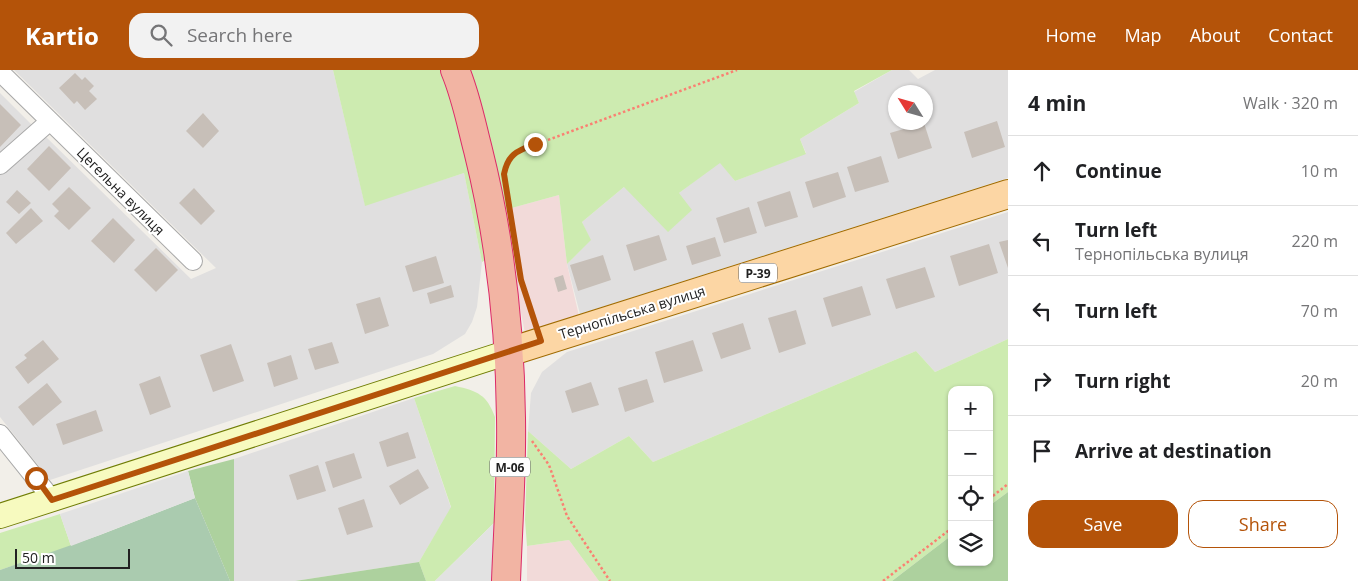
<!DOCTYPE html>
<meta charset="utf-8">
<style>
body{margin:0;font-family:"Open Sans",sans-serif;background:#f2f2f2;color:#202124}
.controls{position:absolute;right:15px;bottom:15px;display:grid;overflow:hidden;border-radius:10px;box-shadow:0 1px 4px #0004}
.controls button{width:45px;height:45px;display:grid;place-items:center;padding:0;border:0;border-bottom:1px solid #e0e0e0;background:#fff;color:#202124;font:25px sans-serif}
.compass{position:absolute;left:888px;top:15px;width:45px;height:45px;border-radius:50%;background:#fff;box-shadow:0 1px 4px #0004;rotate:307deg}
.scale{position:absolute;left:15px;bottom:12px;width:115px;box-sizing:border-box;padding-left:5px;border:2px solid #222;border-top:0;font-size:14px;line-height:18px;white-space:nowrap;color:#222;-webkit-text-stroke:4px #fff;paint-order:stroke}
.stop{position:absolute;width:15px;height:15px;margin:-11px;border:4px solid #b45309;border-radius:50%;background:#fff}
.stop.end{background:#b45309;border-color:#fff;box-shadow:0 1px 5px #0008}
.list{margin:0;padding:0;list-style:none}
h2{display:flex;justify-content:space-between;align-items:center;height:65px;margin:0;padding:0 20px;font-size:21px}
h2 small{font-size:16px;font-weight:400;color:#757577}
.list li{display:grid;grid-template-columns:32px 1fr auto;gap:15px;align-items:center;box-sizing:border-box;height:70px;padding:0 20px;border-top:1px solid #e0e0e0}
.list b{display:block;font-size:19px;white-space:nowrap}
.list p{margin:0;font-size:16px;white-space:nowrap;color:#757577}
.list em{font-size:16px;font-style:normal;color:#757577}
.actions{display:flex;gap:10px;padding:15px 20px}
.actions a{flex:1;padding:11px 0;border:1px solid #b45309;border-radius:15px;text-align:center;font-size:18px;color:#b45309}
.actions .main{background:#b45309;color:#fff}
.icon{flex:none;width:28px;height:28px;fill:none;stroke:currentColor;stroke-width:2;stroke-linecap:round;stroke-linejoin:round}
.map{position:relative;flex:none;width:1008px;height:511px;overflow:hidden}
header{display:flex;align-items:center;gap:30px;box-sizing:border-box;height:70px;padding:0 25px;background:#b45309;color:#fff}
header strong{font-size:24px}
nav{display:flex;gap:28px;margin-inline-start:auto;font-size:18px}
.search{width:350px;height:45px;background:#f2f2f2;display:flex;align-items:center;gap:12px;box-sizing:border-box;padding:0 18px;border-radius:15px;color:#757577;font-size:19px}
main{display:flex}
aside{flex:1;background:#fff}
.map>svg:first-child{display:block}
.residential{fill:#e0dfdf;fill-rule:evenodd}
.commercial{fill:#f2dad9}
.grass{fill:#cdebb0}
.forest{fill:#add19e}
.cemetery{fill:#aacbaf}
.parking{fill:#e2e2e2}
.building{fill:#c7bfb8}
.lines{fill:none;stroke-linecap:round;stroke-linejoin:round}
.minor-casing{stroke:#a9a9a9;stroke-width:20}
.secondary-casing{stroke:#707d05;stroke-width:26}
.primary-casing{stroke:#a06b00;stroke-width:30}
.trunk-casing{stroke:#dc2a67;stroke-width:30}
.path{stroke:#fa8072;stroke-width:2.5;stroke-dasharray:2.5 2.5;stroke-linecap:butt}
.minor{stroke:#fff;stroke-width:18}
.secondary{stroke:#f7fabf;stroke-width:24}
.primary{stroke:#fcd6a4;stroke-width:28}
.trunk{stroke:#f2b4a3;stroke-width:28}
.route{stroke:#b45309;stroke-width:6}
.labels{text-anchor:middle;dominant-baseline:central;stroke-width:4;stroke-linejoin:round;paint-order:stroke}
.shield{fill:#fff;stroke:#646464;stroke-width:1}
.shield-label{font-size:12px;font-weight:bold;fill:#222}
.street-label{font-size:14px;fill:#222;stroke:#fff}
</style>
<header>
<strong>Kartio</strong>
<div class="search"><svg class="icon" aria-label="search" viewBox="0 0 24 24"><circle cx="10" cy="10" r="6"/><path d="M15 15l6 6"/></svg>Search here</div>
<nav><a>Home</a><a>Map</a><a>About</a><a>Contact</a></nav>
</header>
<main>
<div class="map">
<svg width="1008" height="511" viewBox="0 0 1008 511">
<rect width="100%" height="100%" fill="#f2efe9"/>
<!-- residential -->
<path class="residential" d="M14 0H333L365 135 464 103 482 192 477 237 472 252 465 264 433 284 50 410 0 347V104L44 65 191 209 216 198Z
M892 0H909L918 9 935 0H1008V108L580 244 567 194 590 170 582 152 624 117 679 123 720 92 735 111 806 83 800 69 859 33 854 22ZM896 22H926V52H896Z
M0 23 33 56 0 85Z
M1008 142V269L935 302 916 281 653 392 629 366 571 399 528 361 531 323 542 302 567 282Z
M414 328 451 438 419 492 295 511H234V389Z"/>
<!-- commercial -->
<path class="commercial" d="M559 125 567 194 579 246 525 263 501 141Z
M569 470 599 511H527V476Z"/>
<!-- grass -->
<path class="grass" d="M333 0H446L453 17 487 189 482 192 464 103 365 136Z
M464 0H892L854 21 859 33 800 69 806 84 735 111 720 93 679 123 692 140 668 162 624 117 582 152 591 170 567 194 559 125 501 141Z
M1008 269V422L989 436V320H952V465L892 511H599L569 470 527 476 525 450 528 361 571 399 629 366 653 392 916 281 935 302Z
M455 316C478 321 487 325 495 347L494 453 435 511H426L419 492 451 437 414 328Z
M60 444 71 476 0 500V463Z"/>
<!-- forest -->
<path class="forest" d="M234 389V511H230L195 428 188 401Z
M1008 422V511H892L952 465V492H989V436Z
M419 492 426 511H295Z"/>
<!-- cemetery -->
<path class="cemetery" d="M195 428 230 511H0V500L100 465Z"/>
<!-- parking -->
<path class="parking" d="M188 401 195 428 71 476 60 444Z
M494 453 492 511H435Z"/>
<!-- building -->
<path class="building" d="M75 3 82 10 85 7 94 16 89 21 97 29 85 40 77 31 74 34 59 18Z
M0 34 21 55 0 77Z
M203 43 219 61 203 78 186 61Z
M997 51 1005 77 972 88 964 62Z
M924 53 932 78 898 89 890 63Z
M49 76 71 98 49 121 27 99Z
M881 86 889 112 855 122 847 97Z
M838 102 846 127 813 138 805 112Z
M69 117 91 138 69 160 54 146 59 141 52 134Z
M194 118 215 141 201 155 179 133Z
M17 120 31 133 19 144 6 132Z
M790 121 798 147 765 157 757 132Z
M749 137 757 163 724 173 716 148Z
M31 138 43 151 16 174 6 163Z
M113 148 135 170 114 193 91 171Z
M659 165 667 190 634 201 626 175Z
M715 167 721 186 692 195 686 176Z
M1008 170V198L999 172Z
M989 174 998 203 959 216 950 186Z
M156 178 178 200 156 222 134 200Z
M603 185 611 210 578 221 570 195Z
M436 186 444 213 413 222 405 196Z
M925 197 935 227 896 239 886 209Z
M563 205 567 219 558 222 554 208Z
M451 215 454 227 430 234 427 223Z
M862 216 871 245 832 257 823 228Z
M380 227 389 256 365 264 356 234Z
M796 240 806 274 779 283 768 248Z
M743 253 751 279 721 289 712 263Z
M43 270 59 289 28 314 15 297 27 288 24 285Z
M693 270 703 301 664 313 655 282Z
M332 272 339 293 315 300 308 279Z
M231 274 244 311 213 322 200 285Z
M291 285 298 309 274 317 267 293Z
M160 306 171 337 150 345 139 314Z
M647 309 654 332 625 342 618 318Z
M591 312 599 335 572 343 565 321Z
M47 313 62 332 33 356 18 337Z
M96 340 103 361 63 375 56 354Z
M408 362 416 388 387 397 379 372Z
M354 383 362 408 333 418 325 392Z
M318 395 326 421 297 430 289 405Z
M418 399 429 418 400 435 389 416Z
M364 429 373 457 347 465 338 438Z"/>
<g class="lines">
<defs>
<path id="minor" d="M0 2 193 191
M0 95 50 51
M0 364 52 429"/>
<path id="secondary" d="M0 446 509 282"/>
<path id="primary" d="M509 282 1008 124"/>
<path id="trunk" d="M455 0C466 26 471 53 478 80 500 168 510 258 511 348 512 402 508 457 506 511"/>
</defs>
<!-- minor casing -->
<use href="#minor" class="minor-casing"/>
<!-- secondary casing -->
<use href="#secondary" class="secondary-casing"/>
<!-- primary casing -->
<use href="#primary" class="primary-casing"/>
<!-- trunk casing -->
<use href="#trunk" class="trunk-casing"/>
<!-- path -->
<path class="path" d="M505 99 507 91 518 81 737 0
M527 227 535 253
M532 371 549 395 567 446 610 511
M989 429 1008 414
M883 511 952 458"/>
<!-- minor -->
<use href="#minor" class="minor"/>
<!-- secondary -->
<use href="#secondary" class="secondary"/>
<!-- primary -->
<use href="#primary" class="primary"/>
<!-- trunk -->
<use href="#trunk" class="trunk"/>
</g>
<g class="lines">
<!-- route -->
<path class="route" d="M36 408 52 430 541 271 521 210 504 104C508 84 517 81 535 74"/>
</g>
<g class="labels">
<!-- shield labels -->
<g class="shield">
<rect x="739" y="193.5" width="38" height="19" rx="4"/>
<rect x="490" y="387.5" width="40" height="19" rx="4"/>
</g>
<g class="shield-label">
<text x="758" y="203">Р-39</text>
<text x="510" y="397">М-06</text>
</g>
<!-- street labels -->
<g class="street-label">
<text transform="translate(121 121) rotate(45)">Цегельна вулиця</text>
<text transform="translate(632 242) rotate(-17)">Тернопільська вулиця</text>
</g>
</g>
</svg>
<div class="controls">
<button>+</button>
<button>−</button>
<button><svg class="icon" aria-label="locate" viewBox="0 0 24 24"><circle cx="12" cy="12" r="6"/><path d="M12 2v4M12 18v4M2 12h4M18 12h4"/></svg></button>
<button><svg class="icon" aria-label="layers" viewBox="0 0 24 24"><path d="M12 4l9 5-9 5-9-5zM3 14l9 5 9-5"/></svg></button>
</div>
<svg class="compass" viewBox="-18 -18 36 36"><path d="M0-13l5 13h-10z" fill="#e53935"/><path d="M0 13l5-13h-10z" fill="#757577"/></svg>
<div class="scale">50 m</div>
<div class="stop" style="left:36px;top:408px"></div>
<div class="stop end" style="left:535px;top:74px"></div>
</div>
<aside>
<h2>4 min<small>Walk · 320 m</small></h2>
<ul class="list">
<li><svg class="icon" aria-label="ahead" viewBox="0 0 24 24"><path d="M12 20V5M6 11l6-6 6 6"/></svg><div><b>Continue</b></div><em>10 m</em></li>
<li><svg class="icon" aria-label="left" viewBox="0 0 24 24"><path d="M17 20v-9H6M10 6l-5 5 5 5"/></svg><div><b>Turn left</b><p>Тернопільська вулиця</p></div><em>220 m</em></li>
<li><svg class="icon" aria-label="left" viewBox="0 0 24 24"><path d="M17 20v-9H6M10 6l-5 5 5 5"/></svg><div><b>Turn left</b></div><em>70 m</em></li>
<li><svg class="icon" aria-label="right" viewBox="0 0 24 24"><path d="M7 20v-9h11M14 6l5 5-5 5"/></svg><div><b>Turn right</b></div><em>20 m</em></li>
<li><svg class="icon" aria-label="arrive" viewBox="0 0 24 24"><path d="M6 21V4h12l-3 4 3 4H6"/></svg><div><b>Arrive at destination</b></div></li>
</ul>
<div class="actions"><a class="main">Save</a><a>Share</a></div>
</aside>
</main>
